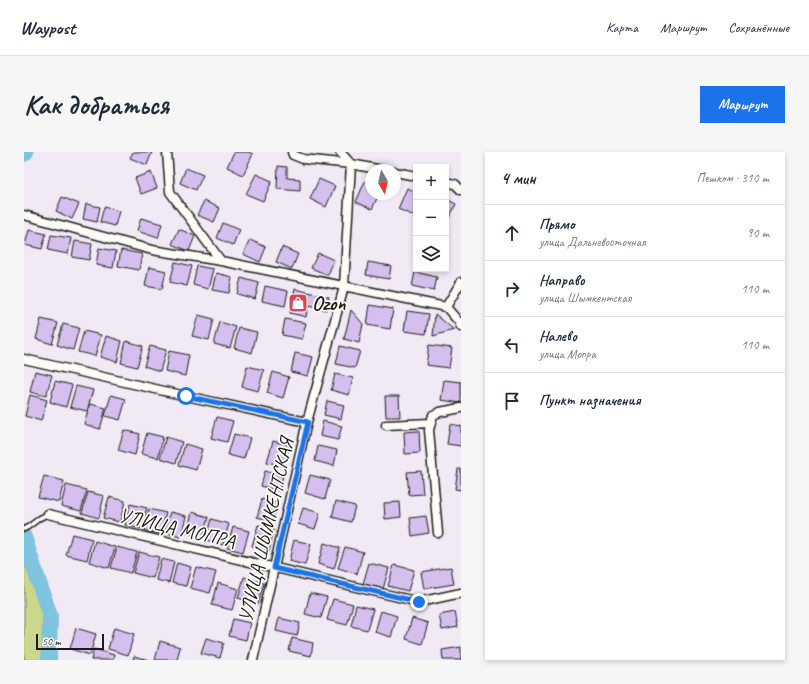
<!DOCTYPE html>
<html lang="ru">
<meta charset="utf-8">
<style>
body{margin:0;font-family:Caveat,sans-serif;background:#f6f6f7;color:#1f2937}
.controls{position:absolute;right:12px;top:12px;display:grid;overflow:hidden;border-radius:0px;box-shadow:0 2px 6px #0003}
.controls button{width:36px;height:36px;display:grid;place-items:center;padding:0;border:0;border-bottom:1px solid #e0e1e3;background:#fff;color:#1f2937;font:20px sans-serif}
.compass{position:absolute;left:341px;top:12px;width:36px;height:36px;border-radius:50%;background:#fff;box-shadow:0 2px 6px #0003;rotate:172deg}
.scale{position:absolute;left:12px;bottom:10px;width:68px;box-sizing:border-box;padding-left:4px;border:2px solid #1c1c1c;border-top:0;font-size:11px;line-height:14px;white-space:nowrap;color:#1c1c1c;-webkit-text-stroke:3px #fdfcf7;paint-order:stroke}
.stop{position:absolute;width:12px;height:12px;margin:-9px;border:3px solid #1a73e8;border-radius:50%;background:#fff}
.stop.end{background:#1a73e8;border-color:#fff;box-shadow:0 1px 4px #0008}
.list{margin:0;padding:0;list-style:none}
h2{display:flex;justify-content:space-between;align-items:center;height:52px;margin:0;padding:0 16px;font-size:17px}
h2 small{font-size:13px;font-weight:400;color:#747a83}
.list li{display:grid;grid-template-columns:26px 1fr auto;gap:12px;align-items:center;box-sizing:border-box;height:56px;padding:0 16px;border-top:1px solid #e0e1e3}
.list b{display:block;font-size:15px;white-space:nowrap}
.list p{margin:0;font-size:13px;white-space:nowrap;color:#747a83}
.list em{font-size:13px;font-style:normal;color:#747a83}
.icon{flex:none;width:22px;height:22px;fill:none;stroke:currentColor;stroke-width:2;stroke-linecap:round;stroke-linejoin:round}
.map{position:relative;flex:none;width:437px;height:508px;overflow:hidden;border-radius:0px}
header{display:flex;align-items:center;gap:24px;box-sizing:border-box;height:56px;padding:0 20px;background:#fff;border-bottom:1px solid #e0e1e3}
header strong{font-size:19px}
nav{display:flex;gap:22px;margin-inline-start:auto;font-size:14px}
.intro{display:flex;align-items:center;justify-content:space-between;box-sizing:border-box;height:96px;padding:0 24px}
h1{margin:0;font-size:28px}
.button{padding:10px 18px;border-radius:0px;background:#1a73e8;color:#fff;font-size:14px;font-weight:700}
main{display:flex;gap:24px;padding:0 24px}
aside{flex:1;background:#fff;border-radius:0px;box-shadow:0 2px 6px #0003}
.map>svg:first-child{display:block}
.green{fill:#cbd78a;stroke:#747a53}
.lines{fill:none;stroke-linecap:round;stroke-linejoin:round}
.river{stroke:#7ec4df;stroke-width:16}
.building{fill:#d5bfef;stroke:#1c1c1c}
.service-casing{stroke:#1c1c1c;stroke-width:7}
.minor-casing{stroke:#1c1c1c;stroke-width:11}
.path{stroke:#1c1c1c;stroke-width:1.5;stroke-dasharray:1 3;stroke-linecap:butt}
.service{stroke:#fdfcf7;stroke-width:4}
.minor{stroke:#fdfcf7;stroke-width:8}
.route{stroke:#1a73e8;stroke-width:5}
.labels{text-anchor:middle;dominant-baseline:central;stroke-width:3.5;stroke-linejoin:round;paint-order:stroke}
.poi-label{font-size:20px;font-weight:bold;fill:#1c1c1c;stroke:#fdfcf7;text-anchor:start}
.street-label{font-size:20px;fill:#1c1c1c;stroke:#fdfcf7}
</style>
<header>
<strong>Waypost</strong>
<nav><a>Карта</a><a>Маршрут</a><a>Сохранённые</a></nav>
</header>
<div class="intro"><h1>Как добраться</h1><a class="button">Маршрут</a></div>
<main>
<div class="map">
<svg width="437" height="508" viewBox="0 0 437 508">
<rect width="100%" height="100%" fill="#f1eaf5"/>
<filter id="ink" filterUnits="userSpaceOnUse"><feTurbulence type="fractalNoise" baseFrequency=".025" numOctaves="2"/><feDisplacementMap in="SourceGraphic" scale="8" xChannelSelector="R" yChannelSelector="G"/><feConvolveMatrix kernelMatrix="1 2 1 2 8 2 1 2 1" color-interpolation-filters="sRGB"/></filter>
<g filter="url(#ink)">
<!-- green -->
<path class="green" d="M0 395 18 450V453L22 467 20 508H0Z"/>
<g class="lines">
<!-- river -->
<path class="river" d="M0 2 2 0
M0 385 26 464 25 508"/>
</g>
<!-- building -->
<path class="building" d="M109 0H128L123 13 106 6Z
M210 0H224L229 2 219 23 203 15Z
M254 14 263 15V26L276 27V39L253 37Z
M162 16 179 23 172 38 156 31Z
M127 20 133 36 117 42 111 26Z
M232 22 248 29 239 49 222 42Z
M295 27 311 34 302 55 286 47Z
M341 29 347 32V42H355L348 57 332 50Z
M383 36 392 40V60L390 64 374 57Z
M38 45 55 52 48 67 32 59Z
M422 47 432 52 422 72Z
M180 49 196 56 190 70 173 63Z
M62 52 76 55 73 70 59 67Z
M80 55 95 59 91 74 76 70Z
M117 66 138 72 134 86 113 79Z
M199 71 215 78 209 93 193 86Z
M155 77 171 84 165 99 148 92Z
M5 78 22 82 18 97 1 93Z
M27 83 47 86 44 102 24 98Z
M226 88 242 95 236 110 219 102Z
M51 89 68 92 65 108 48 105Z
M258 95 274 102 268 117 252 110Z
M75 96 92 99 89 116 72 113Z
M97 98 118 102 115 118 94 114Z
M294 101 310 108 304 123 287 116Z
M151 110 168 114 163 134 146 130Z
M344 110 367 114 365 127 342 123Z
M173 114 189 117 184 137 169 133Z
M125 115 142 119 138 137 121 134Z
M391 120 413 125 410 139 388 134Z
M192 121 208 125 205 141 188 138Z
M217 126 235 131 231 147 213 142Z
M241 134 264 139 261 154 238 149Z
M271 137 305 145 302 158 284 154 282 165 266 161Z
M346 153 369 157 366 177 343 173Z
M327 158 339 172 335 191 320 187Z
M383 159 405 162 402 182 380 179Z
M411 162 430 178 409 184Z
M174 163 190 167 185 188 168 184Z
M17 167 34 171 28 192 12 187Z
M261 167 282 171 278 187 258 183Z
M196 170 212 175 206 196 190 192Z
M39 172 55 176 49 198 33 193Z
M215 176 233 180 228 201 210 196Z
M60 179 77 183 71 204 54 200Z
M82 184 98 189 93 210 76 205Z
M102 189 119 194 113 215 97 211Z
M405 193 428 196 425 216 402 213Z
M126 194 142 198 136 219 120 214Z
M316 194 336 199 331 216 312 212Z
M145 199 165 203 161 224 141 219Z
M271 201 289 205 284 224 267 220Z
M223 214 240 218 234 239 218 235Z
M11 219 28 223 22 244 6 240Z
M249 220 265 225 259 246 243 241Z
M311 222 329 226 325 243 307 238Z
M420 228 437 230V251L417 248Z
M31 229 48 233 42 255 26 250Z
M52 234 69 238 63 259 46 255Z
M6 243 23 248 17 269 1 264Z
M87 243 102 247 96 268 81 264Z
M361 244H375L376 265H362Z
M303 249 320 253 317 267 300 263Z
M66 252 82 256 76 277 60 272Z
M193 265 209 269 203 290 187 286Z
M299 269 318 274 314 288 296 284Z
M426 272 437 274V294L423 292Z
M100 278 116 282 111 303 94 298Z
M395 279 396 301 381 302 380 280Z
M123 281 139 285 134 306 117 302Z
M210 282 226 286 220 307 204 303Z
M142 285 158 290 152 311 136 306Z
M249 289 265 293 260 314 243 310Z
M161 292 178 297 172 318 155 313Z
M294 294 313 298 310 314 291 309Z
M434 317H437V338L431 337Z
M241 319 259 324 255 339 237 334Z
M397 319 399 342 385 343 383 320Z
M286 323 306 328 301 347 281 341Z
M20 324 40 329 35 350 14 345Z
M42 333 63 338 57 359 37 354Z
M64 340 80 344 75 366 58 361Z
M85 345 101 349 96 370 79 366Z
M238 347 253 351 249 369 233 365Z
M312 349 331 354 327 370 308 365Z
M376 350 377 365 361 367 360 351Z
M106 352 123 356 117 377 101 373Z
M279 356 296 361 291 377 274 372Z
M125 357 142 361 136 382 119 378Z
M146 360 162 364 157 385 140 381Z
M168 360 185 365 179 386 163 381Z
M402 364 405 381 388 384 386 366Z
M188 367 205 372 199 393 182 388Z
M234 373 250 377 245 399 228 394Z
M209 375 225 379 219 400 203 396Z
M48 382 68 387 63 408 42 403Z
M270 388 287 392 281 413 265 409Z
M71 389 91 395 85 416 65 410Z
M300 391 316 396 310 417 294 412Z
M93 395 113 400 107 421 87 416Z
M321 395 339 400 333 422 314 416Z
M115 400 135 405 129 426 109 421Z
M137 407 150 410 145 431 132 428Z
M153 411 167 415 162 434 148 431Z
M345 411 365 416 359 437 339 432Z
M370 413 390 418 384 439 364 434Z
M172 415 192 420 186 441 166 436Z
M427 415 430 432 400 437 397 420Z
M220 425 240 431 234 452 214 446Z
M194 431 214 437 208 458 188 453Z
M286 441 303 445 297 466 281 462Z
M309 447 329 452 323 473 303 468Z
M332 453 349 457 343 478 327 474Z
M357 459 373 464 367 485 351 480Z
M431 460 434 475 418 478 415 463Z
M255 466 276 471 273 484 252 479Z
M388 466 404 471 398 492 382 487Z
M209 467 226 471 222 488 205 484Z
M52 476 72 482 66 503 46 497Z
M90 476 110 482 104 503 84 497Z
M182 486 200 491 196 506 177 501Z
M268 486 289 491 287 504 265 499Z
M136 489 156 495 153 508H131Z
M437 495V508H419L418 498Z
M70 497 90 503 89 508H67Z
M110 504 125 508H109Z"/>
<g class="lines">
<defs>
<path id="service" d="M0 377 4 375 16 366 24 362"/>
<path id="minor" d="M143 0 146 40 197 109
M268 0 269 3 279 7 327 12 358 18
M371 20 392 24
M422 30 431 32 437 38
M0 63 128 98 197 109 422 155 435 170 437 175
M422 155 437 130
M0 207 162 244 283 270
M362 273 407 271
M24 362 395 450 437 441
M414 381 405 278 409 263 416 260 437 256
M229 508 283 270 320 135 327 12 316 0"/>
</defs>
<!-- service casing -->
<use href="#service" class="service-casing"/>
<!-- minor casing -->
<use href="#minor" class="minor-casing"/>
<!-- path -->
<path class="path" d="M0 507 1 508"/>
<!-- service -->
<use href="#service" class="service"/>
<!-- minor -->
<use href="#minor" class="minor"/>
</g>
</g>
<g class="lines" filter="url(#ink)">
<!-- route -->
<path class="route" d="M162 244 284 270 250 416 395 450"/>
</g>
<!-- icons -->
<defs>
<symbol id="shop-square" viewBox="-11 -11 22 22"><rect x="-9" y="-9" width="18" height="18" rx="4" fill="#d1495b" stroke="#fdfcf7"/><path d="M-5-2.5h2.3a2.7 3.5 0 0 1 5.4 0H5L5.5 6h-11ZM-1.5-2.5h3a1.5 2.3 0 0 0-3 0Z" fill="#fff"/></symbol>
</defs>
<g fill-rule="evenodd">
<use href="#shop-square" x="263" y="140" width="22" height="22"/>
</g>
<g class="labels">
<!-- poi labels -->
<g class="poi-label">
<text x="288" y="151">Ozon</text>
</g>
<!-- street labels -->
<g class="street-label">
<text transform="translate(153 376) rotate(13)">УЛИЦА МОПРА</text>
<text transform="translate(242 378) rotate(-77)">УЛИЦА ШЫМКЕНТСКАЯ</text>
</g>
</g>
</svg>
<div class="controls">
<button>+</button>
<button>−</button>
<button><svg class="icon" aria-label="layers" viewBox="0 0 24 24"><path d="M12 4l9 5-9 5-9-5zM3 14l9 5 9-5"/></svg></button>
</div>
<svg class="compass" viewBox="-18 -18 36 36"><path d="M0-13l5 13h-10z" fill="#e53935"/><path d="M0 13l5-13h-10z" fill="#747a83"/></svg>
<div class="scale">50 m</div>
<div class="stop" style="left:162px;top:244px"></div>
<div class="stop end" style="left:395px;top:450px"></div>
</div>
<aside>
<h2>4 мин<small>Пешком · 310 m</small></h2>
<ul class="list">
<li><svg class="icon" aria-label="ahead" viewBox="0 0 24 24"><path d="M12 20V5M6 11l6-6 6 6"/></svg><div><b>Прямо</b><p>улица Дальневосточная</p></div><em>90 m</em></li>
<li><svg class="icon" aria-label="right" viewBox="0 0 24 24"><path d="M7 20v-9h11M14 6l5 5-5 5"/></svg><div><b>Направо</b><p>улица Шымкентская</p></div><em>110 m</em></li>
<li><svg class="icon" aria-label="left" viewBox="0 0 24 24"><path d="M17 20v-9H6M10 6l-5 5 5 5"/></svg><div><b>Налево</b><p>улица Мопра</p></div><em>110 m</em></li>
<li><svg class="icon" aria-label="arrive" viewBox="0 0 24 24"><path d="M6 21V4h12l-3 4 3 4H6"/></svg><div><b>Пункт назначения</b></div></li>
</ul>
</aside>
</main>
